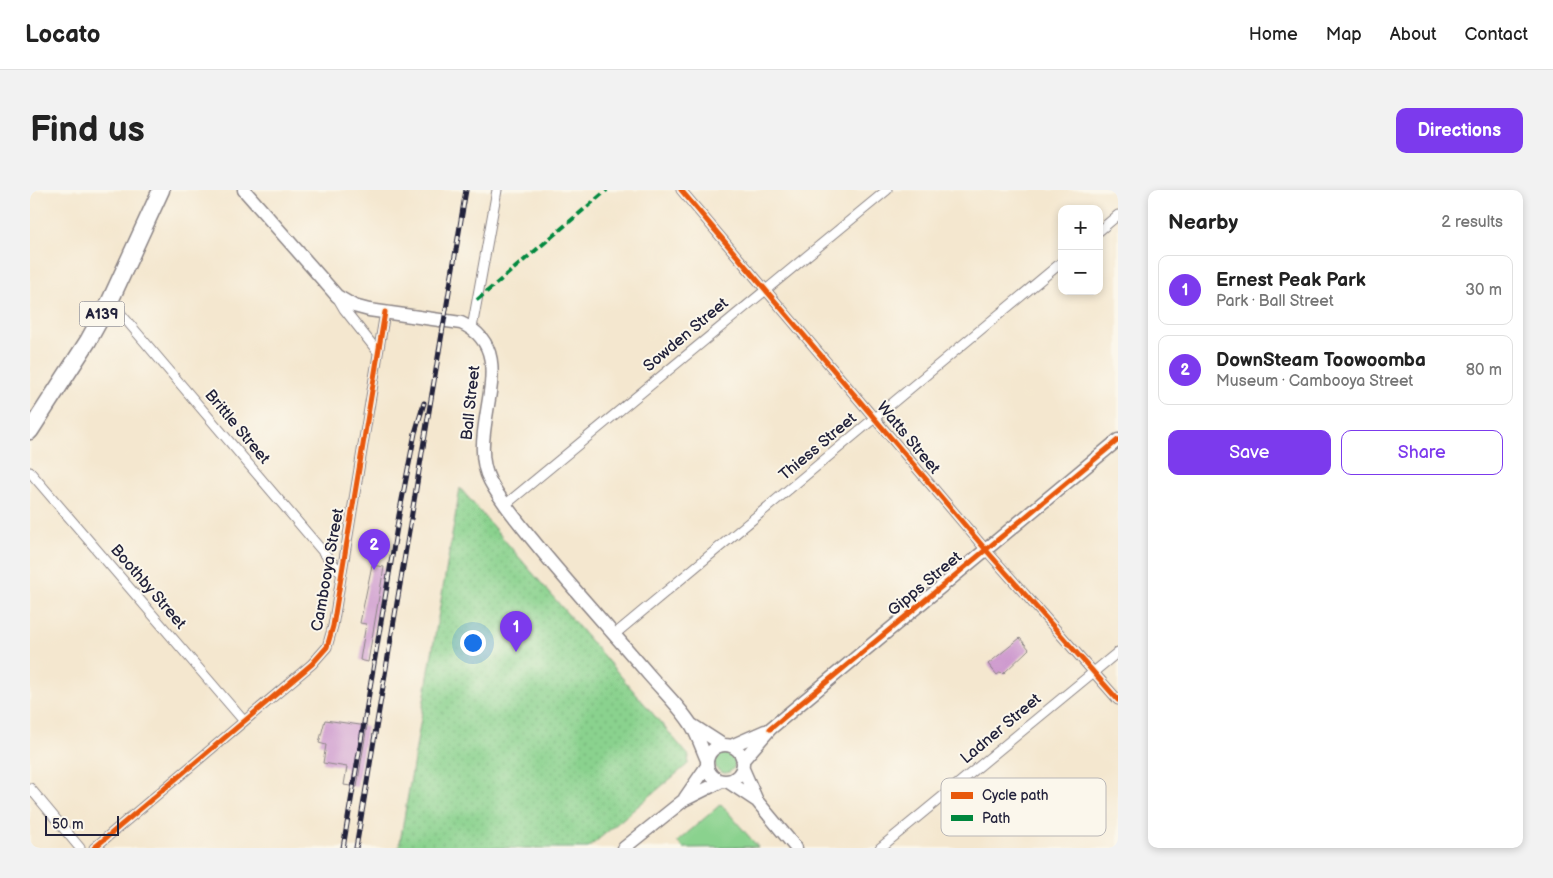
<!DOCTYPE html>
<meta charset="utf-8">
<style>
body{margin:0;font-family:"Balsamiq Sans",sans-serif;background:#f2f2f2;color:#222}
.controls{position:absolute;right:15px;top:15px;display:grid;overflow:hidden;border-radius:10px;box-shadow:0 2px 8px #0003}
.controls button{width:45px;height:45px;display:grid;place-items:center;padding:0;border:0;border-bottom:1px solid #e0e0e0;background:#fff;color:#222;font:25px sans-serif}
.scale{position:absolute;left:15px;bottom:12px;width:74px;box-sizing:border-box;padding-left:5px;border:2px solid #22223b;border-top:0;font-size:14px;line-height:18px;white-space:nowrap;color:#22223b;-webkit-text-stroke:4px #fbf7ec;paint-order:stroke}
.you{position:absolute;left:442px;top:452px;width:18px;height:18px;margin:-12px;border:4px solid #fff;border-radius:50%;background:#1a73e8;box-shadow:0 0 0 8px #1a73e833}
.badge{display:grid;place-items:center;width:32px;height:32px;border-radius:50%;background:#7c3aed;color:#fff;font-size:16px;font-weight:700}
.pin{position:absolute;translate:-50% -41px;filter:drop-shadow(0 1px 2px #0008)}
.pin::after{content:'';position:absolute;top:26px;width:18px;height:15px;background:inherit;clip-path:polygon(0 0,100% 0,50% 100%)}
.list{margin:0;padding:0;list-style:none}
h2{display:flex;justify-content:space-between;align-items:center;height:65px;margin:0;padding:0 20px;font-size:21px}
h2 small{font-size:16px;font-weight:400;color:#767676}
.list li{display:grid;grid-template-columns:32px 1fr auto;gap:15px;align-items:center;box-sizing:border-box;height:70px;margin:0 10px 10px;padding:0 10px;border:1px solid #e0e0e0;border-radius:10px}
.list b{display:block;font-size:19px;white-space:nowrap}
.list p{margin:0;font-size:16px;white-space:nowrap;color:#767676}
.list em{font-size:16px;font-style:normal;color:#767676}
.actions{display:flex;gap:10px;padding:15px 20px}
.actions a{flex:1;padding:11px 0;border:1px solid #7c3aed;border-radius:10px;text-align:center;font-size:18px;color:#7c3aed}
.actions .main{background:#7c3aed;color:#fff}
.map{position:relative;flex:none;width:1088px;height:658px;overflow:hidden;border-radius:10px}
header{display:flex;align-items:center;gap:30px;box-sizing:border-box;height:70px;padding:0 25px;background:#fff;border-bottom:1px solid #e0e0e0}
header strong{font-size:24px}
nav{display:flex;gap:28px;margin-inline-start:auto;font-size:18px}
.intro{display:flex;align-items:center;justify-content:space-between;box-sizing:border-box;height:120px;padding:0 30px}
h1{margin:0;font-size:35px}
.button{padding:12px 22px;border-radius:10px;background:#7c3aed;color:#fff;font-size:18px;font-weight:700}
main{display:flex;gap:30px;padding:0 30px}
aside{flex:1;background:#fff;border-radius:10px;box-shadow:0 2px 8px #0003}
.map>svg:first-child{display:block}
.grass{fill:#8ad28e;stroke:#567a64}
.park{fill:url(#park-dots);stroke:#567a64}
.building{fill:#cd99ce}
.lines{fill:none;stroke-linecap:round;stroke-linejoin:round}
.street-casing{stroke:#8b8485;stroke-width:11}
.secondary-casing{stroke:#8b8485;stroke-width:15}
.highway-casing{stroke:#8b8485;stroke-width:19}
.street{stroke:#fff;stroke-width:9}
.secondary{stroke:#fff;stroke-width:12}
.highway{stroke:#fff;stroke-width:16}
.rail-casing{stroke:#22223b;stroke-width:5}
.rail{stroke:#fbf7ec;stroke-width:3;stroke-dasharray:9;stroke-linecap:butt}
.quiet{stroke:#00873e;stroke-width:4;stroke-dasharray:8 4;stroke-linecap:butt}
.cycleway-casing{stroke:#fbf7ec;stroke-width:8}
.cycleway{stroke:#e8590c;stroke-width:5}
.labels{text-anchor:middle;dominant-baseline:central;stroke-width:4;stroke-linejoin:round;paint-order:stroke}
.shield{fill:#fbf7ec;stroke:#636270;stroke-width:1}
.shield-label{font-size:15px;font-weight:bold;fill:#22223b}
.street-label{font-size:16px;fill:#22223b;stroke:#fbf7ec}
.key{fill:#fbf7ec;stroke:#bab7b7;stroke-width:1}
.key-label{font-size:14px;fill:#22223b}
</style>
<header>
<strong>Locato</strong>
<nav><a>Home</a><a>Map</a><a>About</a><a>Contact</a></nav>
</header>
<div class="intro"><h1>Find us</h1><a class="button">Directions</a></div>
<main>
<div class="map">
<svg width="1088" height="658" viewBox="0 0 1088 658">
<defs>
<pattern id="park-dots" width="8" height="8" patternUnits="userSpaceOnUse" patternTransform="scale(1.25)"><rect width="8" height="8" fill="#8ad28e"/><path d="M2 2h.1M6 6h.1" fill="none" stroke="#77b47b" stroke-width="1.8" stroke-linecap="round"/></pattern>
</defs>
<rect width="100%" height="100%" fill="#fbf7ec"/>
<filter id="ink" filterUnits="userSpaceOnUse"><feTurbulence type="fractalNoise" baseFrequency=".02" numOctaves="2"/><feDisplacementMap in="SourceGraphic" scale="10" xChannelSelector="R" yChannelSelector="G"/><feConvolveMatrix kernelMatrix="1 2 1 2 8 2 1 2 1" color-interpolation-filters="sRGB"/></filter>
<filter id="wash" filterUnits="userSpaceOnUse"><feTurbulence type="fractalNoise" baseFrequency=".0096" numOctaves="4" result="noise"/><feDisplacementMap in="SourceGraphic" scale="20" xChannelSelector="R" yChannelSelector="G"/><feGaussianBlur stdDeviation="1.12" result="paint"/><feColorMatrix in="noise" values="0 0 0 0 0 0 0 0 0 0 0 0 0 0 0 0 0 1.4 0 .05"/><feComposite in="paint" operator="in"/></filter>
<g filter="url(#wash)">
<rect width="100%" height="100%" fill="#f4e7cf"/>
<!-- grass -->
<path class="grass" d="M685 573a10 10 0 1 1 20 0a10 10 0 1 1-20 0Z
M691 614 728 657 653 658 647 652Z"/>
<!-- park -->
<path class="park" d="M430 298 659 566 658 574 558 658H369Z"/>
<g id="blocks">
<!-- building -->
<path class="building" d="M342 375 354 377 338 472 330 470 336 434 330 433Z
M990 448 999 459 973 484 971 482 967 485 958 474Z
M295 530 337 536 327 597 314 595 317 577 293 573 296 555 289 553Z"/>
</g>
</g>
<g filter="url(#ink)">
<use href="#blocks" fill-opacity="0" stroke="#8b8485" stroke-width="1"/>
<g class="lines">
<defs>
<path id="street" d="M651 0 956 360 1088 510
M1069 41 1088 25
M307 107 314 119 348 162
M80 111 311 383
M442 138 467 0
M0 282 213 530
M475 315 857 0
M585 444 1032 72
M0 598 50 658
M64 658 282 474 297 457 303 436 355 122
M850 658 1088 462"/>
<path id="secondary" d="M214 0 307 106 324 116 339 120 431 133C496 162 433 241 460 291 471 312 487 330 502 349 540 396 581 440 620 486 634 502 651 518 662 536 668 546 672 559 677 570
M662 535 693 555
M677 573a18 18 0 1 1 36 0a18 18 0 1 1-36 0Z
M701 556 735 541
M713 570 740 539 1088 250
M713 579 727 611
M697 591 727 611 766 658
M655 608 677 576
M594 658 654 610 692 591"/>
<path id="highway" d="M0 241 58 151 80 111 131 0"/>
</defs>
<!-- street casing -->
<use href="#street" class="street-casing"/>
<!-- secondary casing -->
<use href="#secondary" class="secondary-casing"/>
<!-- highway casing -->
<use href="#highway" class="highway-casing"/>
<!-- street -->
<use href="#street" class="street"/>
<!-- secondary -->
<use href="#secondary" class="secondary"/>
<!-- highway -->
<use href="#highway" class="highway"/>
<defs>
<path id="rail" d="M313 658 369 325 385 243 394 213
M326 658 436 0"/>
</defs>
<!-- rail casing -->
<use href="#rail" class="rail-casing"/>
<!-- rail -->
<use href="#rail" class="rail"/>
<!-- quiet -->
<path class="quiet" d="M447 110 577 0"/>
<defs>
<path id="cycleway" d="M651 0 956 360 1088 510
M740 539 1088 250
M64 658 282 474 297 457 303 436 355 122"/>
</defs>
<!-- cycleway casing -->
<use href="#cycleway" class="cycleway-casing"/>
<!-- cycleway -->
<use href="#cycleway" class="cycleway"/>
</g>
</g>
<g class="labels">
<!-- shield labels -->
<rect class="shield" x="49.5" y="111.5" width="45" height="25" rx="4"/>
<g class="shield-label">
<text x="72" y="124">A139</text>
</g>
<!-- street labels -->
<g class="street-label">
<text transform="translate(656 145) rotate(-40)">Sowden Street</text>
<text transform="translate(441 213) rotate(-84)">Ball Street</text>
<text transform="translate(207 237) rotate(50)">Brittle Street</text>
<text transform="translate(878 248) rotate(50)">Watts Street</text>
<text transform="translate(788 257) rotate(-40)">Thiess Street</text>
<text transform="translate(298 380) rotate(-80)">Cambooya Street</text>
<text transform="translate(895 394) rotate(-40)">Gipps Street</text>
<text transform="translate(118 397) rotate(49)">Boothby Street</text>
<text transform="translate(971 539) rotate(-40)">Ladner Street</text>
</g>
</g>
<!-- legend -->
<rect x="911" y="588" width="165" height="58" rx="8" class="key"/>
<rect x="921" y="602" width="22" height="7" fill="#e8590c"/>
<rect x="921" y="625" width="22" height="6" fill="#00873e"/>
<g class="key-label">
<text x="952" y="610">Cycle path</text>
<text x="952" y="633">Path</text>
</g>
</svg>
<div class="controls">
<button>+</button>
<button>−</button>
</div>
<div class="scale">50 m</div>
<div class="you"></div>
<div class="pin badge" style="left:486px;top:462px">1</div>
<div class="pin badge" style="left:344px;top:380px">2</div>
</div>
<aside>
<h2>Nearby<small>2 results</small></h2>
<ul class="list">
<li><span class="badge">1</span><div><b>Ernest Peak Park</b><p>Park · Ball Street</p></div><em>30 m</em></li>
<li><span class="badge">2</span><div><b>DownSteam Toowoomba</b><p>Museum · Cambooya Street</p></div><em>80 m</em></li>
</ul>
<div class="actions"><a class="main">Save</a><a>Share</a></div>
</aside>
</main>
